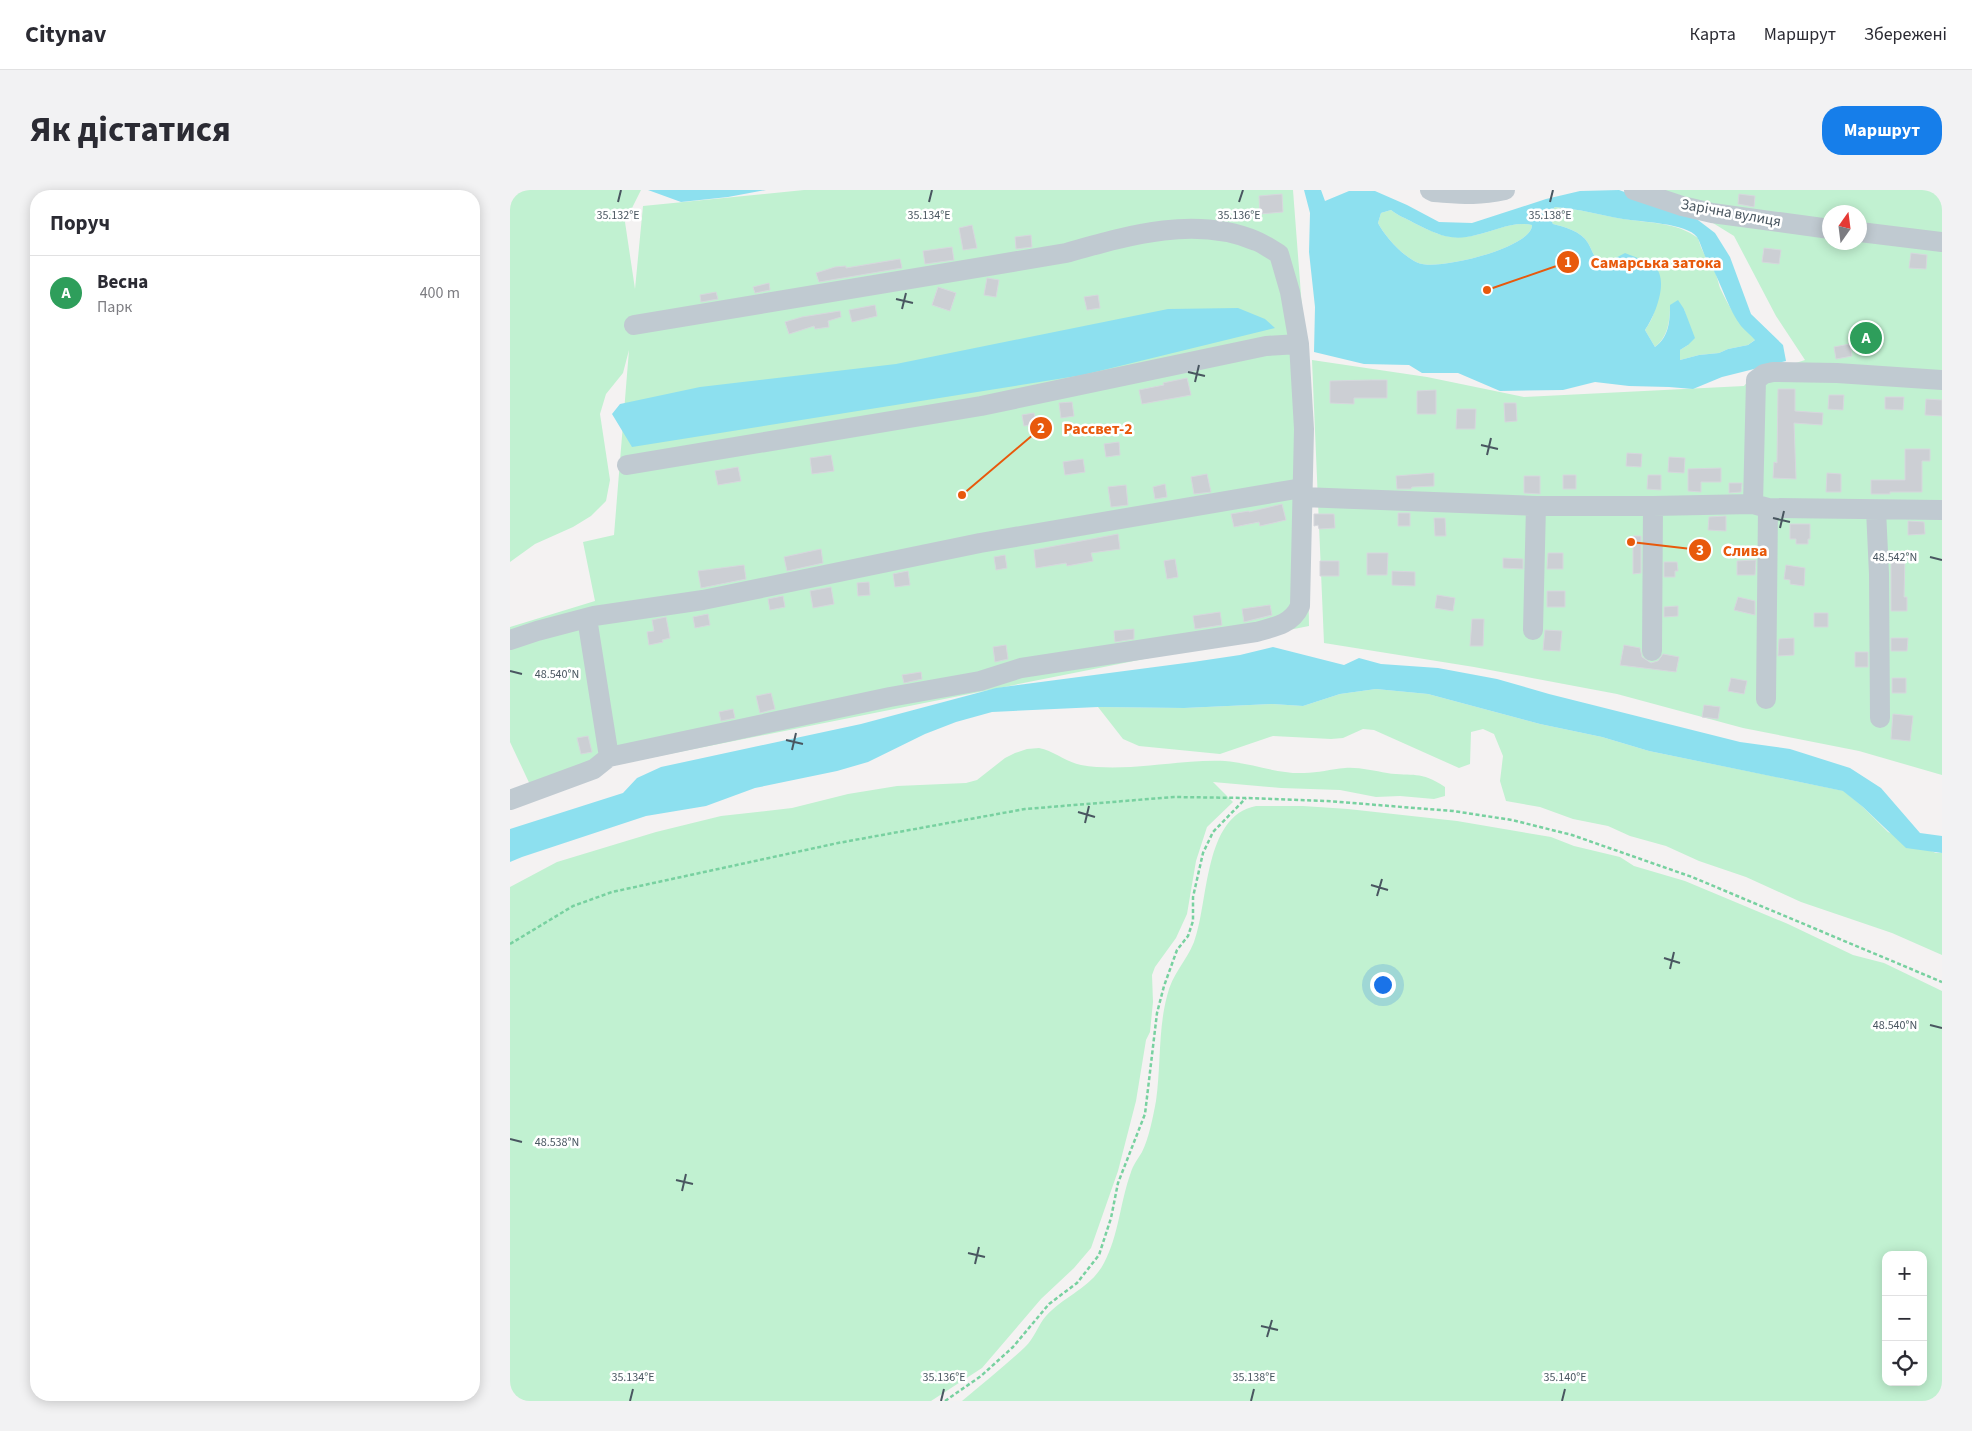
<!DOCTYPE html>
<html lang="uk">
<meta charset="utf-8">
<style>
body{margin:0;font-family:"Source Sans 3",sans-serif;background:#f2f2f3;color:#2b2b33}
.controls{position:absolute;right:15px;bottom:15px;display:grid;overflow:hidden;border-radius:10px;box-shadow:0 2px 12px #0003}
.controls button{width:45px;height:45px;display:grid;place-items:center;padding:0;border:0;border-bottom:1px solid #e1e1e2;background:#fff;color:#2b2b33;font:25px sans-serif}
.compass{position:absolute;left:1312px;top:15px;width:45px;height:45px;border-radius:50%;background:#fff;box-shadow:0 2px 12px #0003;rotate:14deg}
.you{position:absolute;left:872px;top:794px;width:18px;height:18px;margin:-12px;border:4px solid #fff;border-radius:50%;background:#1a73e8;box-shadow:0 0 0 8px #1a73e833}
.badge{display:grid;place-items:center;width:32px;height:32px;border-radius:50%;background:#167eea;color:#fff;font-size:16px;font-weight:700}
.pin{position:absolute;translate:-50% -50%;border:2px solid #fff;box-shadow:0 1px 5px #0006}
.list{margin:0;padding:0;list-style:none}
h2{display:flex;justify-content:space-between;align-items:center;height:65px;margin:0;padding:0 20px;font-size:21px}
h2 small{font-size:16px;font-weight:400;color:#7c7c81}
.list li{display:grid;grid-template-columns:32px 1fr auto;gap:15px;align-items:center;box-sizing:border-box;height:75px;padding:0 20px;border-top:1px solid #e1e1e2}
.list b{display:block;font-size:19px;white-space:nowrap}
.list p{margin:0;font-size:16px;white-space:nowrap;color:#7c7c81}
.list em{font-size:16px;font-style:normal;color:#7c7c81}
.icon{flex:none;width:28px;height:28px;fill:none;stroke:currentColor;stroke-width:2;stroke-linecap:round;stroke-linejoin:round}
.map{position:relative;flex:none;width:1432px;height:1211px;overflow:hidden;border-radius:20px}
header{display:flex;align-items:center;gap:30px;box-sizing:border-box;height:70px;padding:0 25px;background:#fff;border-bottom:1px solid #e1e1e2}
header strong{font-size:24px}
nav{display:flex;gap:28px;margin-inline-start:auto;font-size:18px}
.intro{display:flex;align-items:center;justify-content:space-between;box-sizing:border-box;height:120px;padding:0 30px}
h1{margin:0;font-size:35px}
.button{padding:12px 22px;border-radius:20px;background:#167eea;color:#fff;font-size:18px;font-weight:700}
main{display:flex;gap:30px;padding:0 30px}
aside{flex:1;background:#fff;border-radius:20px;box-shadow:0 2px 12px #0003}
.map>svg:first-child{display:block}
.green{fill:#c1f1d1;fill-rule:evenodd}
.water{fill:#8de0ef;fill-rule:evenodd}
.building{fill:#cccfd4;stroke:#d6d8dd}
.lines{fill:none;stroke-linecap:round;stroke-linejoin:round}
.path{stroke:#78d1a0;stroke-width:2.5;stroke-dasharray:4 2.5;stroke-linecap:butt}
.minor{stroke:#c0cad1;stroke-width:20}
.ticks{fill:none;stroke:#495660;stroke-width:2}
.labels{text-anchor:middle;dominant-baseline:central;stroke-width:5;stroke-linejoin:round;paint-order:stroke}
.street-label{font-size:15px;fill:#495660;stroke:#fff}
.ticks-label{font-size:12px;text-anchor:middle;fill:#495660;stroke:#fff;stroke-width:5;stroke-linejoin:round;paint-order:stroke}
.leader{fill:none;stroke:#e8590c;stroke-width:2}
.callout-dot{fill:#e8590c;stroke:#fff;stroke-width:2}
.mark-label{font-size:15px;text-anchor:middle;font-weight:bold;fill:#fff}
.callout-label{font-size:16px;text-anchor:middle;font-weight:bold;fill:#e8590c;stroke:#fff;stroke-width:5;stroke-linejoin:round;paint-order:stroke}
</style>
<header>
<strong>Citynav</strong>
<nav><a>Карта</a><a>Маршрут</a><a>Збережені</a></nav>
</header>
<div class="intro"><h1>Як дістатися</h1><a class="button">Маршрут</a></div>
<main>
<aside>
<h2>Поруч<small></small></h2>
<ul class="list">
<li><span class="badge" style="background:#2e9e5b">A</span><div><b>Весна</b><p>Парк</p></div><em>400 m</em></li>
</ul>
</aside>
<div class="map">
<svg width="1432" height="1211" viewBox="0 0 1432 1211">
<rect width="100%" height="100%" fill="#f4f2f2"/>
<!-- green -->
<path class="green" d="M0 0H131L115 32 125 99 133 16 294 0H783L794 144 799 436 84 579 23 601 0 552V437L85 411 73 352 104 345 119 160 113 183 96 204 90 224 100 290 96 311 81 326 63 337 25 354 0 372Z
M1133 0H1432V585L1349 561 1233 538 1107 504 964 477 814 453 802 170 917 187 1014 207 1234 196 1242 187 1295 170 1266 126 1224 46 1164 9ZM1320 22H1350V52H1320Z
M1045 17C1069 19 1090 25 1114 29 1138 33 1167 32 1188 48 1191 60 1197 69 1203 79 1207 84 1208 92 1210 98 1219 117 1229 135 1246 149L1238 155 1218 159 1209 163 1189 165 1170 170V160L1178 155 1177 129 1174 119 1160 115C1160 131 1158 147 1145 157L1135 140C1154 113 1143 99 1134 71 1118 66 1104 73 1088 71 1083 65 1082 60 1078 53 1071 41 1055 37 1043 34L1038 25Z
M881 20C888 26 896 28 904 33 927 44 939 51 966 45 986 41 1001 31 1022 35 1022 58 932 79 912 74 897 71 875 47 868 33L871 23Z
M866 499 918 504 1030 534 1092 547 1139 561 1334 601 1353 617 1378 642 1426 663H1432V765L1382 743 1291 712 1236 687 1189 671 1156 656 1120 646 1098 636 1063 629 1030 617 996 611 990 591 993 566 984 544 973 539 961 542 960 574 949 578 864 540 853 539 833 548 821 549 763 546 710 564 629 556 613 549 588 517 674 518 762 514 793 516 830 504Z
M529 558C544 561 556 572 571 575 616 583 668 569 715 571 741 573 767 584 794 583 808 583 821 579 835 578 849 577 864 581 877 583 903 587 910 580 935 597V606L924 609 890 606 866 607 830 600 771 598 703 592 723 612 697 637 686 671 677 724 666 748 645 777 642 785 643 812 640 842 636 850 626 911 608 981 581 1058 564 1078 531 1109 472 1178 421 1211H0V697L47 672 146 642 211 626 282 618 338 604 387 596 456 593 467 590 495 568 505 563 517 559Z
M746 616H793L838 619 947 631 1041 647 1064 656 1110 667 1124 676 1175 691 1278 734 1343 765 1374 773 1432 801V1211H452C473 1193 495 1176 515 1157 524 1149 528 1135 536 1126 554 1106 581 1098 594 1073 609 1045 610 1012 621 982 623 975 628 969 632 962 639 948 643 927 646 911 651 877 648 840 657 806 662 784 676 772 684 752 699 713 693 626 746 616ZM1376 1065H1413V1192H1376Z"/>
<!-- water -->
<path class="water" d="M138 0H256L218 7 171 12Z
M794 0H811L815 11 839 1H865L897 15 929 32 962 33 1036 9 1070 1 1109 0 1184 27 1205 43 1220 67 1241 124 1273 155 1276 171 1212 187 1183 199 1159 197 1119 196 1085 192 1053 200 990 201 948 183H912L899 175 854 174 804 162 805 117 799 62 800 23ZM1045 17C1069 19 1090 25 1113 29 1130 32 1177 33 1187 47 1190 51 1194 66 1198 72 1200 75 1203 78 1204 81 1213 99 1219 120 1231 136 1235 141 1241 145 1245 150L1238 155 1218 159 1209 163 1189 165 1170 170V160L1178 155 1185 148 1174 119 1168 110 1160 115C1160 131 1159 147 1145 157L1135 140C1145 126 1160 89 1144 76 1136 70 1124 67 1115 63L1098 72 1088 71C1083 65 1082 60 1078 53 1071 41 1055 37 1043 34L1038 24ZM881 20C888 26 896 28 904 33 927 44 940 52 966 45 986 41 1002 31 1022 35 1022 58 932 79 912 74 897 71 875 47 868 33L871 23Z
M728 118 755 129 765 138 573 185 122 257 102 224 110 214 190 197 386 174 658 119Z
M763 457 834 475 849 468 871 474 928 478 987 489 1039 504 1230 552 1280 559 1340 578 1371 598 1410 643 1432 646V663L1396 658 1353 617 1333 601 1139 561 1092 547 1030 534 918 504 866 499 830 504 793 516 762 514 674 518 588 517 482 522 446 532 415 544 358 572 327 581 245 598 196 616 136 626 12 667 0 672V639L113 603 127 588 151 577 351 534 486 498 683 472 730 465Z"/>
<!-- building -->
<path class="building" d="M772 4 773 22 750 24 749 6Z
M1229 4 1245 6 1244 17 1228 14Z
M462 35 467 58 453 60 449 38Z
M521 45 522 57 506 59 505 47Z
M442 57 444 70 415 74 413 61Z
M1254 58 1271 60 1269 74 1252 72Z
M1401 63 1417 65 1416 79 1399 78Z
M390 69 392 78 309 92 306 83 325 77 336 76V78Z
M477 88 489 90 486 107 474 105Z
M259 93 260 100 245 103 243 97Z
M428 97 446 103 440 121 422 115Z
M206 102 208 109 191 112 190 105Z
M588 105 590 118 577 120 574 107Z
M365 115 367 126 342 132 339 120Z
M330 121 331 127 318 131 319 137 305 139 304 136 279 144 275 132 292 127Z
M1340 154 1342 166 1326 169 1324 157Z
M677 188 681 205 632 214 629 200 654 195 653 193Z
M862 190H877V208H844V214L820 213V191Z
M1268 199H1285V221L1313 223 1312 235 1284 233 1286 289 1263 288 1264 272 1267 273Z
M926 200V224H907V201Z
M1319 205H1334L1333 220 1318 219Z
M1375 207H1394L1393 220 1375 219Z
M1416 209 1432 210V226L1415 225Z
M562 212 564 226 551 228 549 213Z
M994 213H1006L1007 231 995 232Z
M947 219H966L965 239H946Z
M524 223 526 234 514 236 512 225Z
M609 252 610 265 596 267 594 254Z
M1395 259H1420V271H1412V302H1380V304H1361V290H1395Z
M1117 263 1132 264 1131 277 1116 276Z
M321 265 324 281 302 284 300 268Z
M1159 267 1175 268 1174 283 1158 282Z
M573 269 575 282 555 285 553 272Z
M228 277 231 291 208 295 205 281Z
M1211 278V292H1191V302L1178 301V279Z
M924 283V296L902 297 901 299H887L886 286Z
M1317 283 1331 284V302H1316Z
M697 284 701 302 684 304 681 287Z
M1053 285H1066V299H1053Z
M1138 285H1151V300L1137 299Z
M1014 286H1030V304L1014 303Z
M1219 293H1232L1231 302 1219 303Z
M655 294 657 307 645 309 643 297Z
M616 295 618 315 601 317 598 297Z
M772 314 776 330 750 336 749 332 724 337 721 324 739 321V322Z
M888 323H900V336H888Z
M804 324H824L825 338 809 339 808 335 804 336Z
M1216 326V341L1198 340 1199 327Z
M924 328H935L936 346H925Z
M1398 331 1414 332 1415 344 1398 345Z
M1280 334H1300V349H1298V354H1286V349H1280Z
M608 344 610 359 581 363 583 371 557 376 556 373 526 378 524 360Z
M1123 346H1131V383L1123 384Z
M311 359 313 373 277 381 274 367Z
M857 363H878L877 385H857Z
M1038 363H1053V379H1037Z
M1381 364 1395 365 1394 407H1397V421H1381Z
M495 365 497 378 486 380 484 367Z
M993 368 1013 369V379L993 378Z
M665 369 668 387 657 389 654 371Z
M1246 370 1245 385H1227V371Z
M810 371H829V386H810Z
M1154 372H1167L1168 381H1165V387H1154Z
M234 375 236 389 191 398 188 381Z
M1276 375 1295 378 1294 396 1280 394V390L1274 389Z
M398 381 400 395 385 397 383 384Z
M882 381 905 382V396L882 395Z
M359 392 360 405 348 406 347 393Z
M321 397 324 414 303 418 300 401Z
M1037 401H1055V417H1037Z
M927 405 945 408 943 421 925 418Z
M273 406 275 417 260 420 258 409Z
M1228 407 1245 411V425L1224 420Z
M760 415 762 425 734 432 732 419Z
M1168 416V426L1154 427V417Z
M710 422 712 435 685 439 683 426Z
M1304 423H1318V437H1304Z
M198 424 200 435 185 438 183 427Z
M156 427 160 448 152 450 153 452 139 455 137 442 144 441 142 430Z
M962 429H974L973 456H960Z
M624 439V449L605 452 604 441Z
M1035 440 1052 441 1050 461 1033 460Z
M1284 448V465L1268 466 1269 449Z
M1381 448H1398L1397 461H1381Z
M496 455 498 469 485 472 483 457Z
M1114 455 1130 458 1132 467 1141 473 1148 471 1153 464 1169 467 1166 482 1110 475Z
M1345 462H1358V477H1345Z
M411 482 412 489 394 493 392 485Z
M1221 488 1237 491 1234 504 1218 501Z
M1382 488H1396V503H1382Z
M261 503 265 519 250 523 246 506Z
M1194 515 1210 517 1208 529 1192 527Z
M223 519 225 528 211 531 209 522Z
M1383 524 1403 526 1400 551 1381 549Z
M78 546 82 562 71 564 67 548Z"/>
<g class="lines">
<!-- path -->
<path class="path" d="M0 754 63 716 102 702 328 653 515 619 664 607 736 608 817 611 943 621 1002 630 1062 645 1182 687 1432 792
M435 1211 471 1186 503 1157 539 1114 567 1093 589 1065 601 1028 608 993 635 924 647 823 654 796 667 760 678 746 683 731V707L693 663 703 642 736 608"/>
<!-- minor -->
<path class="minor" d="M920 0 924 2C953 4 966 6 995 0
M1124 0 1172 16 1202 23 1320 39
M1350 42 1432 52
M117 275 471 216 756 156 789 154
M792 307 1026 316H1143L1243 314 1258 318 1432 320
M1243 314 1246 190 1254 184 1263 182 1327 183 1432 190
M1366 320 1369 384 1370 528
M1023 440 1026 316
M0 450 27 441 84 426 193 410 470 353 792 298
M1142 461 1143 316
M1256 509 1258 318
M99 567 380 507 470 491 511 478 746 442C765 437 782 434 790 416L794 239 789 154 780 102 769 64C762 60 754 54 746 51 685 25 616 46 556 63L124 135
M0 610 84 579 99 567 77 428"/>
</g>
<!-- ticks -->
<path class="ticks" d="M108 12 111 0M419 12 422 0M729 12 733 0M1040 12 1043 0M386 109 403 113M392 119 396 103M678 182 695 186M685 192 689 175M971 255 988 259M977 265 981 248M1263 328 1280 332M1270 338 1274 321M1420 367 1432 370M0 481 12 484M276 550 293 554M282 560 286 543M568 622 585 627M575 633 579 616M861 695 878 700M867 706 872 689M1154 768 1170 773M1160 779 1164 762M1420 835 1432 838M0 949 12 952M166 990 183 994M172 1001 176 984M458 1063 475 1067M465 1074 469 1057M751 1136 768 1140M757 1147 762 1130M120 1211 123 1199M431 1211 434 1199M741 1211 744 1199M1052 1211 1055 1199"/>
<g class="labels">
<!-- street labels -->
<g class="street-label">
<text transform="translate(1221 23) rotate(10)">Зарічна вулиця</text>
</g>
</g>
<g class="ticks-label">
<text x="108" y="29">35.132°E</text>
<text x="419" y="29">35.134°E</text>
<text x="729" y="29">35.136°E</text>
<text x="1040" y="29">35.138°E</text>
<text x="1385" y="371">48.542°N</text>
<text x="47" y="488">48.540°N</text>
<text x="1385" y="839">48.540°N</text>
<text x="47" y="956">48.538°N</text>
<text x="123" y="1191">35.134°E</text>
<text x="434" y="1191">35.136°E</text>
<text x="744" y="1191">35.138°E</text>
<text x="1055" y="1191">35.140°E</text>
</g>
<!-- callouts -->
<path class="leader" d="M977 100L1058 72M452 305L531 238M1121 352L1190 360"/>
<g class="callout-dot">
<circle cx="977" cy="100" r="5"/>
<circle cx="452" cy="305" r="5"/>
<circle cx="1121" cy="352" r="5"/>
<circle cx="1058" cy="72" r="12"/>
<circle cx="531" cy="238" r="12"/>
<circle cx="1190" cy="360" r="12"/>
</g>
<g class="mark-label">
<text x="1058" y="77">1</text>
<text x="531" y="243">2</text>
<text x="1190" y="365">3</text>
</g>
<g class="callout-label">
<text x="1146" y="78">Самарська затока</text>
<text x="588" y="244">Рассвет-2</text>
<text x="1235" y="366">Слива</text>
</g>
</svg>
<div class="controls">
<button>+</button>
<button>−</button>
<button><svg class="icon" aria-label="locate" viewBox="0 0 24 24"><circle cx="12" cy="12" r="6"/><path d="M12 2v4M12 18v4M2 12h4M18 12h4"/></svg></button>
</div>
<svg class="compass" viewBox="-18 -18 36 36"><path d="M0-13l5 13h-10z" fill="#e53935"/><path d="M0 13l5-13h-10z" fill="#7c7c81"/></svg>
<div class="you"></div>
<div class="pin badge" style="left:1356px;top:148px;background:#2e9e5b">A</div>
</div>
</main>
